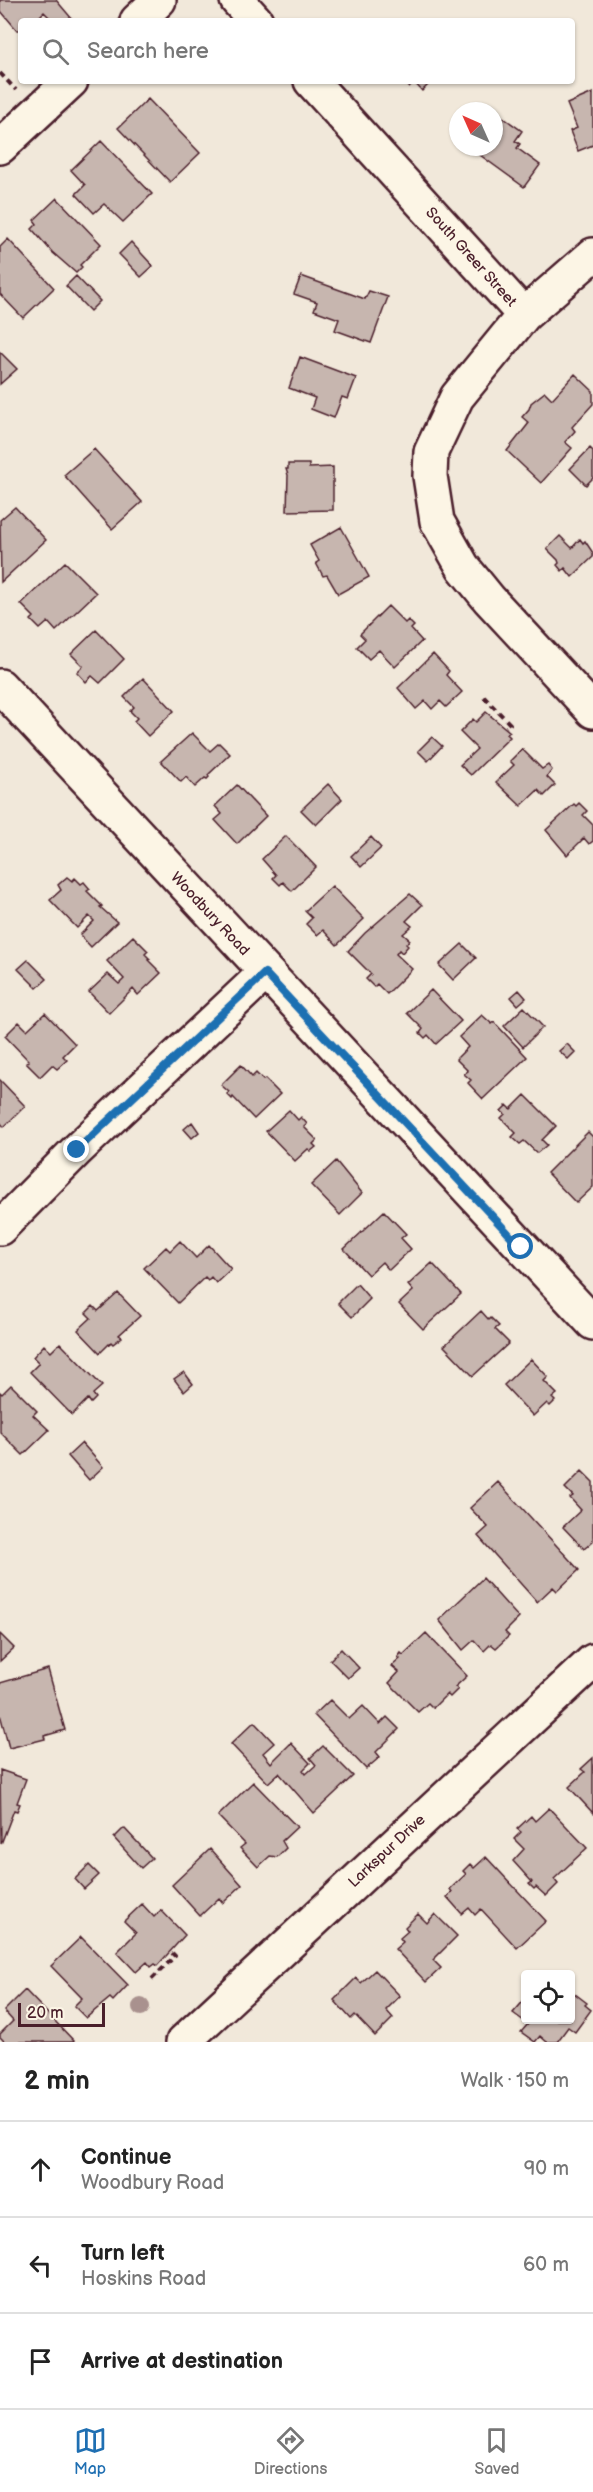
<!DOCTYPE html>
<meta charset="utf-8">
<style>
body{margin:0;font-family:"Balsamiq Sans",sans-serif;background:#f2f2f2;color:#222}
.controls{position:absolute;right:18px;bottom:18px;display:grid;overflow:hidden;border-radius:6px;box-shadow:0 2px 4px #0004}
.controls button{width:54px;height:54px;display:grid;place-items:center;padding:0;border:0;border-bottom:2px solid #e0e0e0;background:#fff;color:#222;font:30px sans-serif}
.compass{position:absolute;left:449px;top:102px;width:54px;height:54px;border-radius:50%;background:#fff;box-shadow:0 2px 4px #0004;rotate:315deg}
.scale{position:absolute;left:18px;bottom:15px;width:87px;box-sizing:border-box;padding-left:6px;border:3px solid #4a1f2b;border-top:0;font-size:16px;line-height:21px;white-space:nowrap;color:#4a1f2b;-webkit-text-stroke:4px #fcf5e5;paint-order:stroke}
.stop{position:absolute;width:18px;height:18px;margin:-14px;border:4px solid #1f6fb2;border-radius:50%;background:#fff}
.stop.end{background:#1f6fb2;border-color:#fff;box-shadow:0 2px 6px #0008}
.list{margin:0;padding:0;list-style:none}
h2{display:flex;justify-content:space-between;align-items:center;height:78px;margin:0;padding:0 24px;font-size:26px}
h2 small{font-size:20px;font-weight:400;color:#767676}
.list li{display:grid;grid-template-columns:39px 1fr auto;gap:18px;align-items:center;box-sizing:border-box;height:96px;padding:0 24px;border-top:2px solid #e0e0e0}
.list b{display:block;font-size:22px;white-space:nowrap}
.list p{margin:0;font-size:20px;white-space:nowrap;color:#767676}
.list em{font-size:20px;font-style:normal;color:#767676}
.icon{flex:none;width:33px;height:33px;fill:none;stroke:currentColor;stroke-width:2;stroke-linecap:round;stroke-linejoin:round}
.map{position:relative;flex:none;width:593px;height:2042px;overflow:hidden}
.search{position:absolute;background:#fff;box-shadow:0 2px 4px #0004;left:18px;right:18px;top:18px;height:66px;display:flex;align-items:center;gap:15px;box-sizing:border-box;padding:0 21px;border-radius:6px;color:#767676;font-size:22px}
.sheet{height:366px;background:#fff}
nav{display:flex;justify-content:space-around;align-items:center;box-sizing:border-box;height:84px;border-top:2px solid #e0e0e0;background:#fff;font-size:16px;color:#767676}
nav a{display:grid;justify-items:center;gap:3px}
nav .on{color:#1f6fb2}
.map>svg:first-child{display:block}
.building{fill:#c7b6af;stroke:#4a1f2b;stroke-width:1.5}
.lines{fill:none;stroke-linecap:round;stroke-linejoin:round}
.minor-casing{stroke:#4a1f2b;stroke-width:38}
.path{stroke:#4a1f2b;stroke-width:4;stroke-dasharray:6 4.5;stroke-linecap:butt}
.minor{stroke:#fcf5e5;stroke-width:33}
.tree{fill:#a9918e}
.route{stroke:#1f6fb2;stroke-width:8}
.labels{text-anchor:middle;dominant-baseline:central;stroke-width:5;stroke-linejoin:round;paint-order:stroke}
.street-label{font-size:15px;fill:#4a1f2b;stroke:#fcf5e5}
</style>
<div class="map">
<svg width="593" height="2042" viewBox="0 0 593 2042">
<rect width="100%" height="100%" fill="#f1e8da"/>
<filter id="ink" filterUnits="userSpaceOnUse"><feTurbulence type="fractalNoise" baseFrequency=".0167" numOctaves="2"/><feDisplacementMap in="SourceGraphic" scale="12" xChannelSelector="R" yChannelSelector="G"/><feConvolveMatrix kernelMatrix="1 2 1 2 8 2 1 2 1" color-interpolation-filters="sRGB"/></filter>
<g filter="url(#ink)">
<!-- building -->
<path class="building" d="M0 0H56L73 20 53 21 44 12 35 21H21V30H17L0 10Z
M404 81H432L422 91 414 82 409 87Z
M593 93V145L578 151 570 131 577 128 567 104Z
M148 99 200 153 170 182 118 128Z
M494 111 522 131 515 141 520 144 517 148 540 165 524 187 469 147H494Z
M101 141 152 194 123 222 104 204 94 213 76 194 85 185 71 170Z
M57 198 101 244 80 265 82 267 76 273 52 252 32 229 37 224 34 220Z
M8 239 54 288 23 318 0 294V247Z
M131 242 153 266 141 277 119 254Z
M76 276 100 301 90 311 66 286Z
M301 276 365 299 369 291 388 297 371 343 335 330 339 319 314 310 317 302 294 294Z
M0 352 17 369 0 384Z
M300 357 356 378 348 399 342 397 334 418 311 409 315 398 289 388Z
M575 374 593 391V404L572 427 575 431 565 442 572 448 541 483 507 451 529 423 522 417 529 409 531 403 545 392 552 399Z
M590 448 593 451V478L586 485 570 469Z
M94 449 142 502 112 529 64 475Z
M288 464H309V468L333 467V510L287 511 288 475 286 469H288Z
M15 507 46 540 1 582 0 520Z
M341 527 369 577 338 594 327 575 323 576 316 563 319 561 310 545Z
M560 536 572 548 580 539 583 543 585 541 593 553V557L572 577 565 568 562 571 557 565 559 563 558 560 547 549Z
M65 562 96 593 56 631 48 622 40 629 31 620 34 617 21 604Z
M388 606 405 623 408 620 414 626 411 629 422 641 395 667 379 650 369 659 357 647 365 639 360 634Z
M96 630 124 659 100 683 92 676 86 682 77 672 83 666 71 654Z
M433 654 449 671 446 675 462 692 446 707 440 701 432 709 425 701 416 709 398 688Z
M143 678 174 711 148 736 134 721 137 718 130 711 134 707 124 697Z
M486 712 510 732 507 734 510 737 471 775 460 765 477 749 460 732 473 719 476 722Z
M192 733 210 751 219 743 230 754 208 775 209 777 207 779 205 778 195 787 186 777 181 782 161 761Z
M432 737 442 746 428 761 418 751Z
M522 749 542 769 548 765 552 770 547 777 555 785 544 796 538 790 521 806 496 782 514 765 510 761Z
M328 784 342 799 316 825 301 810Z
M237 785 266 816 237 844 215 820 222 814 215 806Z
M579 803 587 811 583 815 593 825V841L589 844 584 838 567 855 546 830 574 804 576 806Z
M286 836 316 867 292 891 283 882 280 885 273 878 276 875 262 859Z
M371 837 381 848 361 867 351 856Z
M67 877 72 881 75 878 81 884 84 882 90 889 87 891 102 906 100 907 117 922 91 947 80 935 94 921 89 916 77 928 50 900 61 890 58 885Z
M332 886 364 919 337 945 323 930 317 935 306 924 312 918 305 911Z
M410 894 422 905 406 921 412 926 403 934 410 940 406 944 408 946 402 953 399 950 396 954 412 969 387 994 377 984 374 987 366 979 371 974 348 951 365 933Z
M133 936 148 951 145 954 150 959 148 960 161 973 138 995 133 989 109 1013 89 992 108 974 119 984 124 979 107 961Z
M462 944 476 958 453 980 439 965Z
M28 960 47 979 37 988 18 969Z
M431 990 461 1021 436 1044 428 1035 425 1038 420 1033 423 1029 407 1013Z
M519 990 526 998 518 1005 511 997Z
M524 1007 543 1027 523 1047 504 1026Z
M45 1013 75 1044 63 1056 67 1060 57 1069 52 1065 40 1077 26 1063 29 1061 5 1036 19 1022 27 1030Z
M482 1015 492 1024 494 1022 527 1057 483 1099 468 1083 471 1080 464 1074 468 1071 456 1059 468 1047 459 1037Z
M567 1044 575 1052 568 1059 559 1051Z
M241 1065 252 1077 256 1073 263 1080 265 1079 280 1094 254 1119 233 1097 232 1099 227 1094 229 1092 221 1085Z
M0 1080 25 1106 4 1127 0 1122Z
M525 1095 556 1126 542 1140 547 1145 537 1153 524 1141 520 1144 512 1137 516 1133 501 1118 505 1114 501 1111 507 1105 511 1109Z
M289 1110 298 1120 301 1117 307 1124 304 1127 317 1140 313 1144 316 1147 311 1151 308 1149 295 1161 266 1131Z
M192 1122 199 1132 192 1138 184 1129Z
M588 1132 593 1137V1187L576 1203 547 1173Z
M336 1161 362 1193 340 1215 311 1185Z
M384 1211 406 1234 401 1238 411 1249 389 1270 382 1262 368 1275 344 1249Z
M180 1241 196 1258 209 1245 231 1269 216 1283 211 1277 208 1280 205 1277 178 1303 144 1268 166 1247 170 1251Z
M432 1263 461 1294 423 1329 399 1304 413 1291 408 1285Z
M357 1284 370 1299 352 1317 338 1303Z
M118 1293 140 1316 119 1335 122 1337 113 1344 111 1342 100 1353 78 1330 91 1318 86 1313 93 1306 98 1311Z
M481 1311 489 1320 491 1318 499 1326 495 1329 509 1343 473 1376 444 1346Z
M60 1343 102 1386 93 1394 96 1398 91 1403 88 1399 72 1415 30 1372 39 1363 33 1357 44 1345 51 1352Z
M531 1359 548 1377 544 1381 557 1394 552 1398 555 1401 550 1406 547 1403 533 1416 504 1385Z
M184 1372 193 1384 184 1392 174 1379Z
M11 1385 37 1411 33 1415 49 1430 23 1455 0 1432V1392L2 1394Z
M82 1443 103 1467 89 1480 68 1456Z
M582 1471 593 1482V1541L584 1549 563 1527 581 1510 570 1498 573 1496 565 1488Z
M498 1482 579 1570 557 1591 553 1587 537 1602 478 1536 488 1527 470 1508Z
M483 1578 519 1618 505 1632 509 1636 496 1648 491 1644 484 1651 474 1640 463 1650 439 1620Z
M426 1633 467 1676 455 1687 458 1689 450 1697 447 1694 433 1708 428 1703 418 1712 389 1683 399 1672 392 1666 400 1659 398 1657 401 1653 403 1655Z
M0 1634 14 1648 0 1661Z
M341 1649 359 1668 348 1678 330 1660Z
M48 1669 65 1730 44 1736 45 1739 9 1748 0 1714V1683Z
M330 1700 349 1719 363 1706 380 1724 387 1717 399 1729 376 1752 380 1757 366 1769 314 1715Z
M254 1722 274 1743 263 1753 271 1763 291 1743 310 1763 303 1770 306 1774 316 1765 310 1758 323 1746 353 1776 314 1813 279 1773 268 1783 231 1744Z
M593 1758V1813L569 1787 585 1772 581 1769Z
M0 1770 26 1779 17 1803 20 1804 17 1811 14 1810 1 1844Z
M253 1782 297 1827 282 1841 286 1848 277 1857 270 1856 258 1867 240 1848 245 1844 218 1816Z
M549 1808 587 1848 554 1879 558 1884 546 1896 536 1887 534 1889 529 1884 532 1882 513 1861 524 1849 514 1839 521 1832 517 1829 531 1816 535 1821Z
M124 1828 152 1858 141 1868 114 1838Z
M210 1849 242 1885 223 1903 219 1898 200 1916 172 1885Z
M486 1857 546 1921 517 1948 481 1909 475 1915 469 1908 462 1914 447 1897 452 1892 450 1889 466 1874 463 1871 470 1864 474 1868Z
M89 1865 99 1875 84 1889 75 1879Z
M142 1904 154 1917 161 1910 185 1935 157 1966 155 1964 151 1967 147 1962 136 1972 117 1952 136 1933 124 1921Z
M418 1914 427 1923 435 1914 457 1936 433 1960 441 1968 426 1982 395 1949 403 1942 400 1938 408 1931 405 1927Z
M81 1937 128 1985 113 2001 110 1998 86 2018 74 2006 82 1998 51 1966Z
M375 1970 400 1996 386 2010 393 2018 375 2036 355 2015 351 2019 334 2000 356 1978 361 1983Z
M25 1990 74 2041 73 2042H5L0 2037V2034L13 2021 4 2011Z
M570 1990 587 2003 585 2005 591 2010 575 2032 568 2027 557 2042H547L540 2036 535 2042 521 2032 528 2024 513 2013 526 1998V2020H570Z"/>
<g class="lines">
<defs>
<path id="minor" d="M237 0 256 21
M137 21 159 0
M311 81 524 315
M0 147 71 81
M593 255 524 315 457 397 431 452 430 476 437 521 463 567 489 599 593 711
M0 686 593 1323
M0 1228 77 1150 265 973
M183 2042 593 1661"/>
</defs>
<!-- minor casing -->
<use href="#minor" class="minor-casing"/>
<!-- path -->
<path class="path" d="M0 73 16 90
M484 697 510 724 506 727
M152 1979 175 1956 172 1953"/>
<!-- minor -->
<use href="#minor" class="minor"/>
</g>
<!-- trees -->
<circle class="tree" cx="141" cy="2007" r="9"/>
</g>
<g class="lines" filter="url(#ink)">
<!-- route -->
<path class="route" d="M77 1150 265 973 521 1247"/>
</g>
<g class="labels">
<!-- street labels -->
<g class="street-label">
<text transform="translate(471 257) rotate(48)">South Greer Street</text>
<text transform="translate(210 914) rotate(47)">Woodbury Road</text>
<text transform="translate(387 1851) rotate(-43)">Larkspur Drive</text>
</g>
</g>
</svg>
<div class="controls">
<button><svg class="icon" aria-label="locate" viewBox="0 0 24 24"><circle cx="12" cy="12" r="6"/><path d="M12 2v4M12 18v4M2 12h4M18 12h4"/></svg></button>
</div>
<svg class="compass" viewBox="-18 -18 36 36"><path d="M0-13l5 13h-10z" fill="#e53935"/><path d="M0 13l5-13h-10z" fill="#767676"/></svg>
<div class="scale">20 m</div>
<div class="stop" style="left:521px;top:1247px"></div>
<div class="stop end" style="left:77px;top:1150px"></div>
<div class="search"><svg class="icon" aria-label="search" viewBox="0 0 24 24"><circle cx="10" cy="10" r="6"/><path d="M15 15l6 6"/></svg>Search here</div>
</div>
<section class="sheet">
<h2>2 min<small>Walk · 150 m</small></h2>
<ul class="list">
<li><svg class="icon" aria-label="ahead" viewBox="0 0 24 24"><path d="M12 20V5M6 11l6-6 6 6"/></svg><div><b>Continue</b><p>Woodbury Road</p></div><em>90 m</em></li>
<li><svg class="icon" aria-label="left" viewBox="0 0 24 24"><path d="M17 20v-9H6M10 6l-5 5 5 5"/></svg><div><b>Turn left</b><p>Hoskins Road</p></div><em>60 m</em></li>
<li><svg class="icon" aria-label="arrive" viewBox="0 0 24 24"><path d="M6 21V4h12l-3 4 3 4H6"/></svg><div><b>Arrive at destination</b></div></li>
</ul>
</section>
<nav>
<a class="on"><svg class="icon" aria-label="map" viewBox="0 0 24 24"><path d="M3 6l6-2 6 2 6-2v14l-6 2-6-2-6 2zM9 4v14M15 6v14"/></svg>Map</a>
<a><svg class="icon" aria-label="directions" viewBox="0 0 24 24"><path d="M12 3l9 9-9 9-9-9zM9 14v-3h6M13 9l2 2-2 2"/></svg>Directions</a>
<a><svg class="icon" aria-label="saved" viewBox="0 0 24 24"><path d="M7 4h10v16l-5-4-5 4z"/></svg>Saved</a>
</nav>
